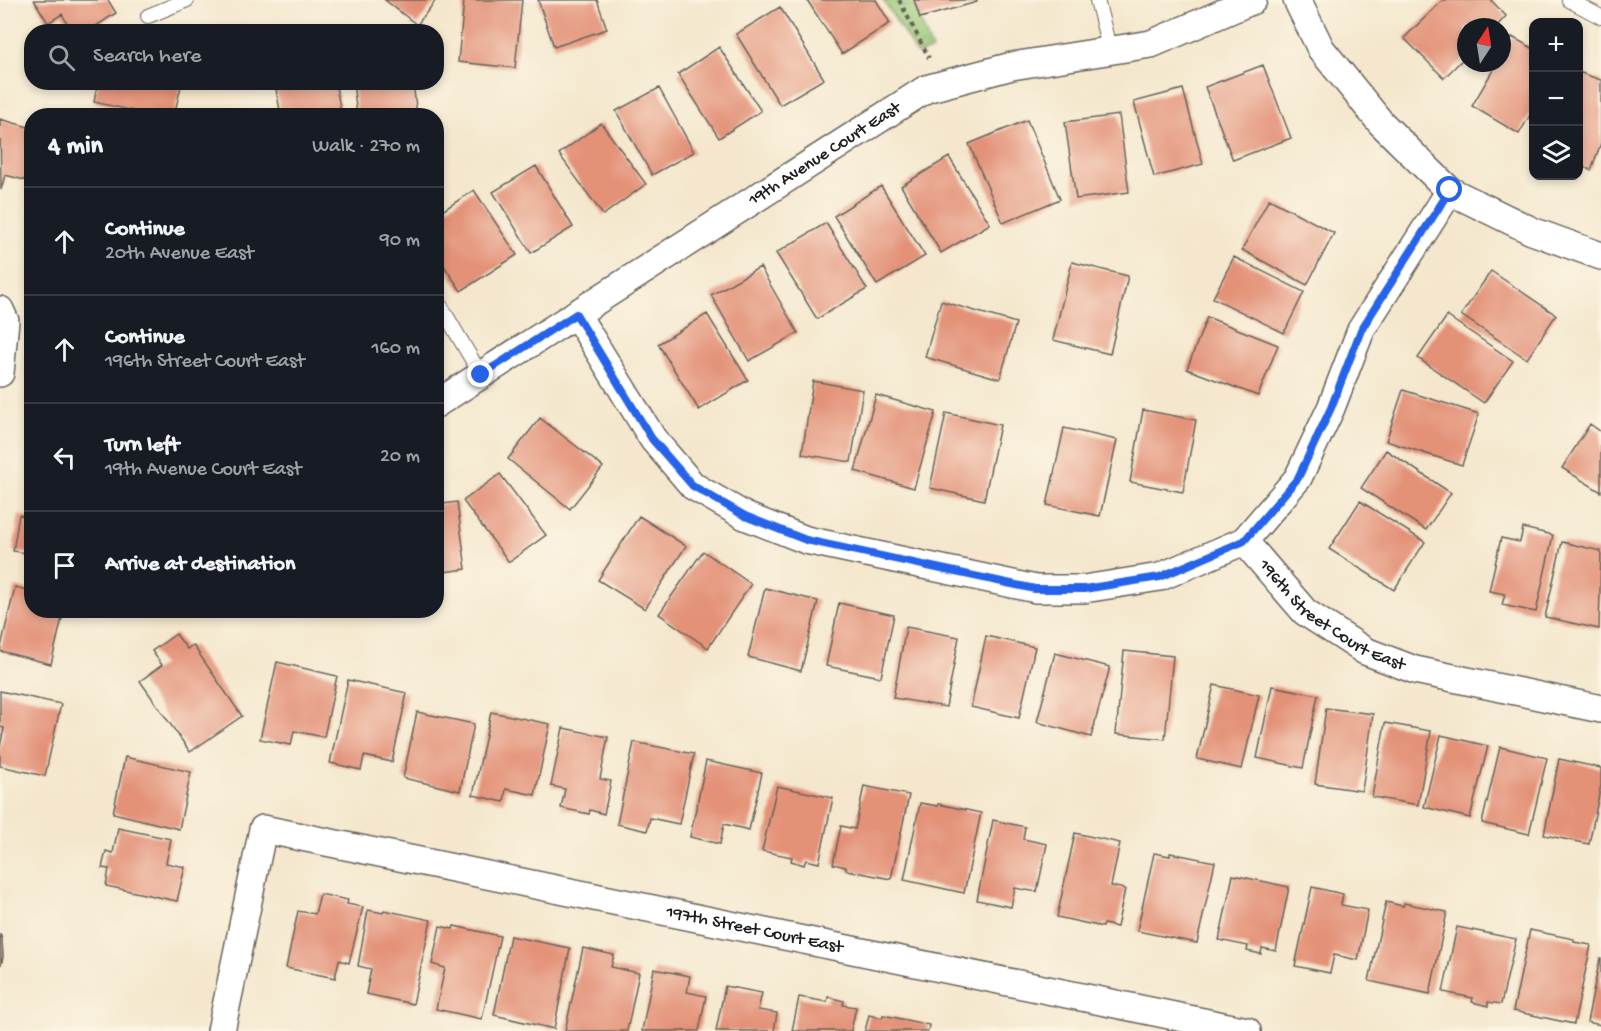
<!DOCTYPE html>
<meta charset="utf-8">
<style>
body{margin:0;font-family:"Gochi Hand",sans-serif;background:#20242c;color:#f1f3f6}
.controls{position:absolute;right:18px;top:18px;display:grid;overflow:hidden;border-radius:12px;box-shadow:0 3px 9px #0003}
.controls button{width:54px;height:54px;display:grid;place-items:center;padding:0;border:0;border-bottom:2px solid #363941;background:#171b24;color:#f1f3f6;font:30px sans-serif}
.compass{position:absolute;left:1457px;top:18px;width:54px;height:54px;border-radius:50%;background:#171b24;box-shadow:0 3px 9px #0003;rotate:12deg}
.stop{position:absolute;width:18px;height:18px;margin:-14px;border:4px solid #2563eb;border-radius:50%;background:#fff}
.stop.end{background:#2563eb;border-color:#fff;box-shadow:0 2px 6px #0008}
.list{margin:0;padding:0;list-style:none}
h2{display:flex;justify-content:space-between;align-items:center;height:78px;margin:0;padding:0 24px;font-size:26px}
h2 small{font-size:20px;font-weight:400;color:#9ea1a6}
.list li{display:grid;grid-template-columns:39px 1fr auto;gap:18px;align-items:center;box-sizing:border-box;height:108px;padding:0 24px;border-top:2px solid #363941}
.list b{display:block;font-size:22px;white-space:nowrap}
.list p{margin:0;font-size:20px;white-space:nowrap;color:#9ea1a6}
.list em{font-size:20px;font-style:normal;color:#9ea1a6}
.icon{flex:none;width:33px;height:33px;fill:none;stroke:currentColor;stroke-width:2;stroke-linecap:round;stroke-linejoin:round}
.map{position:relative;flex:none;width:1601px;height:1031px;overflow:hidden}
.search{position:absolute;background:#171b24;box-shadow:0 3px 9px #0003;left:24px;top:24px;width:420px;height:66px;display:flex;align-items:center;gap:15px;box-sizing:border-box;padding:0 21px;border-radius:24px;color:#9ea1a6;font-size:22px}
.panel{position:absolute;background:#171b24;box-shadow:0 3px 9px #0003;left:24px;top:108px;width:420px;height:510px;border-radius:24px}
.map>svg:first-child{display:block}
.park{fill:url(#park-crowns);stroke:#597148;stroke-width:1.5}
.building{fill:#e39177}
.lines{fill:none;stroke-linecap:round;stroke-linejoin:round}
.service-casing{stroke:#68635a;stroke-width:16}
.minor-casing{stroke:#68635a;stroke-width:30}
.path{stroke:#68635a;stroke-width:4;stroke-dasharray:4.5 4.5;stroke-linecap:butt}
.service{stroke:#fff;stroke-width:14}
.minor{stroke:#fff;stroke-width:27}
.route{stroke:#2563eb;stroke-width:8}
.labels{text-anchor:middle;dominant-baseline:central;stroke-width:5;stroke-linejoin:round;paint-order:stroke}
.street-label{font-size:18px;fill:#1c1c1c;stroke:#fcf5e5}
</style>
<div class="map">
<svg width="1601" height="1031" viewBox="0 0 1601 1031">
<defs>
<pattern id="park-crowns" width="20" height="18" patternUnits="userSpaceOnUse" patternTransform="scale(1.5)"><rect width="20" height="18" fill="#96c675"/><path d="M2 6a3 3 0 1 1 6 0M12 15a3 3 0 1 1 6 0" fill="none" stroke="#81aa65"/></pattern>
</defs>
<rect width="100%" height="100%" fill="#fcf5e5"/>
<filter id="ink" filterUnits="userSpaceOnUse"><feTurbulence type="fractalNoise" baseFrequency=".0167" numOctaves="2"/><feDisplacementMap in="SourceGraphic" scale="12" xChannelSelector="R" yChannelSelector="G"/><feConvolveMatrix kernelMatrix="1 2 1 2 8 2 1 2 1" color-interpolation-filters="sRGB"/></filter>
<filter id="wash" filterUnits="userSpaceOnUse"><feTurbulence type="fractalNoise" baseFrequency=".008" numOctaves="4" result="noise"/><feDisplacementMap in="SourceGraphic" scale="24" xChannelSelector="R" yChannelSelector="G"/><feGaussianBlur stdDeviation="1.35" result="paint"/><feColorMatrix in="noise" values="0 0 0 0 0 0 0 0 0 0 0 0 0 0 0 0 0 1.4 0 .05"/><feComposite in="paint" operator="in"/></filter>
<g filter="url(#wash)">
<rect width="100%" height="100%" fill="#f4e7cd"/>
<!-- park -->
<path class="park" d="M883 0H912L932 50 917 54Z"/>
<g id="blocks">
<!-- building -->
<path class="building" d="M34 0H108L116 13 87 32H72L62 14 48 23Z
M385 0H436L417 25Z
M464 0H522L515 68 458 62Z
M538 0H597L607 29 554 47Z
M807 0H876L890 23 842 54Z
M914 0H976L977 2 920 18Z
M1443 0H1491L1506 16 1496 27H1466V56L1444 78 1404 38Z
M780 7 824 79 780 105 736 34Z
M1512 37 1534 49V108L1519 134 1472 106 1497 63H1502V55Z
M719 47 761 111 719 138 678 74Z
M1263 65 1291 138 1233 160 1205 87Z
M1578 72 1601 80V143L1591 170 1578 165Z
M98 82H182L174 116H156L94 102Z
M307 82H335L342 116H281L276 89Z
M353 82H413L417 116H357Z
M659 88 694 152 652 175 616 111Z
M1183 89 1203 164 1154 177 1134 102Z
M1119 115 1129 192 1076 199 1065 122Z
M0 119 32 128V182L5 175 1 190Z
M1027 120 1060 199 1003 223 969 144Z
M601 123 646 184 603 215 559 154Z
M949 157 990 224 941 253 901 186Z
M536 166 573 227 531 253 493 192Z
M881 186 925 256 877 285 834 216Z
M474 190 517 255 461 291 436 254V215Z
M1269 199 1334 233 1307 285 1242 250Z
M826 223 867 289 817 319 776 253Z
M1234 257 1304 292 1284 333 1213 298Z
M1072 262 1128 276 1110 354 1053 340Z
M760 267 798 333 749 361 711 295Z
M1491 271 1556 315 1527 359 1461 315Z
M941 301 1016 323 1000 379 925 357Z
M707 314 748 380 699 410 658 344Z
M1447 316 1513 361 1484 403 1418 358Z
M1207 317 1278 345 1258 396 1187 369Z
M813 381 863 390 851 462 802 454Z
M1403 390 1479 414 1462 465 1386 441Z
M876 395 936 412 914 488 855 471Z
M1143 410 1196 420 1183 492 1130 482Z
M946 413 1000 425 984 500 930 488Z
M540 418 603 467 570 509 508 459Z
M1590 424 1601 432V492L1562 468Z
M1064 428 1117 440 1100 516 1047 505Z
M1386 450 1451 493 1426 530 1361 488Z
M500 474 546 535 509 562 463 501Z
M1360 501 1425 542 1394 590 1329 549Z
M457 502 466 569 436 573V505Z
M19 515 32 517V554L13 551Z
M639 516 686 546 645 609 598 580Z
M1523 528 1553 535 1536 612 1502 605 1505 594 1489 591 1501 538 1520 542Z
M1562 542 1601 551 1599 629 1545 617Z
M703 551 751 584 708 648 659 614Z
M15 587 32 591V610H64L51 664 0 651Z
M765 588 818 601 801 671 748 657Z
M839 603 894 615 881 677 826 666Z
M906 627 959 637 946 707 893 698Z
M176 634 187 649 193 645 242 716 190 752 140 681 162 665 152 651Z
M986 636 1035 647 1019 718 971 707Z
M1124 651 1173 656 1165 739 1116 734Z
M1055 653 1110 667 1091 737 1037 722Z
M277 662 337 676 324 737 294 731 291 745 260 739Z
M348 680 407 693 392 762 364 756 361 770 330 763Z
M1214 685 1259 695 1242 769 1197 759Z
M1272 686 1318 695 1303 768 1257 758Z
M0 691 61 704 45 776 0 766V747L4 728 0 727Z
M1326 708 1373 714 1362 791 1315 784Z
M417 712 474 724 460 791 403 778Z
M491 712 550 724 535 795 506 789 504 802 473 795Z
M1385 723 1431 731 1418 805 1372 797Z
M563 728 608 737 600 779 611 781 604 814 590 810 589 814 561 808 565 789 551 786Z
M1441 735 1488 746 1470 818 1424 807Z
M634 742 694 754 679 824 650 818 647 831 617 824Z
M1500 747 1547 758 1529 834 1482 823Z
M125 757 191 772 179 829 113 813Z
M1559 759 1601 768V785L1589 844 1544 835Z
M706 761 762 773 749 830 724 824 720 844 690 837Z
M777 786 833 798 819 863 806 860 804 865 791 861 792 857 762 851Z
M864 786 909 795 891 879 846 870V867L833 864 841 826 855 829Z
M920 803 938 806V804L981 813 964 893 904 880Z
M993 820 1025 827 1023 839 1047 844 1037 892 1015 888 1011 907 977 900Z
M118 828 171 839 166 863 185 867 177 901 106 886 109 869 102 868 106 851 113 853Z
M1075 833 1120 843 1111 886 1125 889 1117 927 1104 924 1103 927 1057 917Z
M1154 853 1170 856V853L1215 862 1197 943 1137 931Z
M1233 875 1289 887 1276 951 1262 948 1261 954 1247 951 1248 946 1219 940Z
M1312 887 1343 894 1341 905 1368 910 1358 960 1334 955 1330 973 1295 966Z
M320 894 348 900 347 904 363 907 349 963 339 960 335 978 286 968 298 911 315 914Z
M1386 902 1403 906 1404 903 1447 912 1430 994 1369 981Z
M368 910 383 913 384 910 431 920 413 1004 366 994 371 969 358 966Z
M440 926 453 929 454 926 500 936 482 1019 436 1009 445 968 432 964Z
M1457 927 1516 939 1501 1004 1488 1002V1006L1472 1002 1473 998 1443 992Z
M1530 930 1574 939V942L1591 945 1574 1024 1513 1011Z
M0 934 2 939 3 957 1 965Z
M510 936 570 948 554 1029 494 1015Z
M583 948 614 955 611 967 639 973 627 1031H565Z
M1600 958H1601V1025L1587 1022Z
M654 969 690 976 687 992 706 996 699 1031H642Z
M725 986 762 993 758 1010 777 1013 774 1031H716Z
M799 997 827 1002 828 997 844 1001 843 1005 856 1007 851 1031H792Z
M869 1015 882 1018 883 1015 929 1025 928 1031H865Z"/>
</g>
</g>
<g filter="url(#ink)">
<use href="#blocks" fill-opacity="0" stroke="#68635a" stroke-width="1.5"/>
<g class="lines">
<defs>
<path id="service" d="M1097 0 1110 51
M1569 0 1601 17
M148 16 187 0
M436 298 481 375"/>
<g id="minor">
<path d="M1297 0 1321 49 1381 123 1450 191 1532 231 1601 256"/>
<path d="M0 310 5 321 0 373"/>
<path id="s1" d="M576 314 653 439 693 486 745 516 806 540 1036 589H1084L1160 577 1244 541 1305 612 1365 651 1415 670 1601 709"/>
<path id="s2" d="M436 404 926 89 1012 66 1151 44 1253 0"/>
<path d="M1244 541 1298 478 1331 408 1361 330 1450 191"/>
<path id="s3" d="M221 1031 263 829 1247 1031"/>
</g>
</defs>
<!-- service casing -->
<use href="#service" class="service-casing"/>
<!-- minor casing -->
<use href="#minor" class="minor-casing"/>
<!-- path -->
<path class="path" d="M899 0 929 58"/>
<!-- service -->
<use href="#service" class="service"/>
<!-- minor -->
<use href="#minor" class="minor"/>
</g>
</g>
<g class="lines" filter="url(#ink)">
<!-- route -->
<path class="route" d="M481 375 576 314 652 439 693 486 745 516 806 540 1035 589H1084L1160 577 1244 541 1298 478 1331 408 1361 330 1450 190"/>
</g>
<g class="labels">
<!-- street labels -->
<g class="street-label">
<text stroke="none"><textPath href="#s2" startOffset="462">19th Avenue Court East</textPath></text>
<text stroke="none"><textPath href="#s1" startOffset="903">196th Street Court East</textPath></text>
<text stroke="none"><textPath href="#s3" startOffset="708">197th Street Court East</textPath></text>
</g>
</g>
</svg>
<div class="controls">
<button>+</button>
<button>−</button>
<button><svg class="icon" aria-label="layers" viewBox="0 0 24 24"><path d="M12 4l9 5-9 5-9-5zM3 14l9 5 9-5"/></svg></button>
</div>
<svg class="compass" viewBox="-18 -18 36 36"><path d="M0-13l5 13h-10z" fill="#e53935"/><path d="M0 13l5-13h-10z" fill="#9ea1a6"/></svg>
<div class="stop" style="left:1450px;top:190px"></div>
<div class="stop end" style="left:481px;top:375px"></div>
<div class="search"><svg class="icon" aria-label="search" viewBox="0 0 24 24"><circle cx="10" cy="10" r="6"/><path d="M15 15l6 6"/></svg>Search here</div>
<section class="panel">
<h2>4 min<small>Walk · 270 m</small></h2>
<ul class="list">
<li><svg class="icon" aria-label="ahead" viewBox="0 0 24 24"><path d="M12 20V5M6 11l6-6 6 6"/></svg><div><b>Continue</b><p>20th Avenue East</p></div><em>90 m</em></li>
<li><svg class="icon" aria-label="ahead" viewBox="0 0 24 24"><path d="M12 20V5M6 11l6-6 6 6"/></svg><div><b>Continue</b><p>196th Street Court East</p></div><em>160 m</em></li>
<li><svg class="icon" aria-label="left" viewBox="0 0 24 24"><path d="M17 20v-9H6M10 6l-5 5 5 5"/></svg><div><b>Turn left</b><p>19th Avenue Court East</p></div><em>20 m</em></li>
<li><svg class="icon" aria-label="arrive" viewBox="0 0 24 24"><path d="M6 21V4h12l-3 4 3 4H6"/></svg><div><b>Arrive at destination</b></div></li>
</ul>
</section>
</div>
